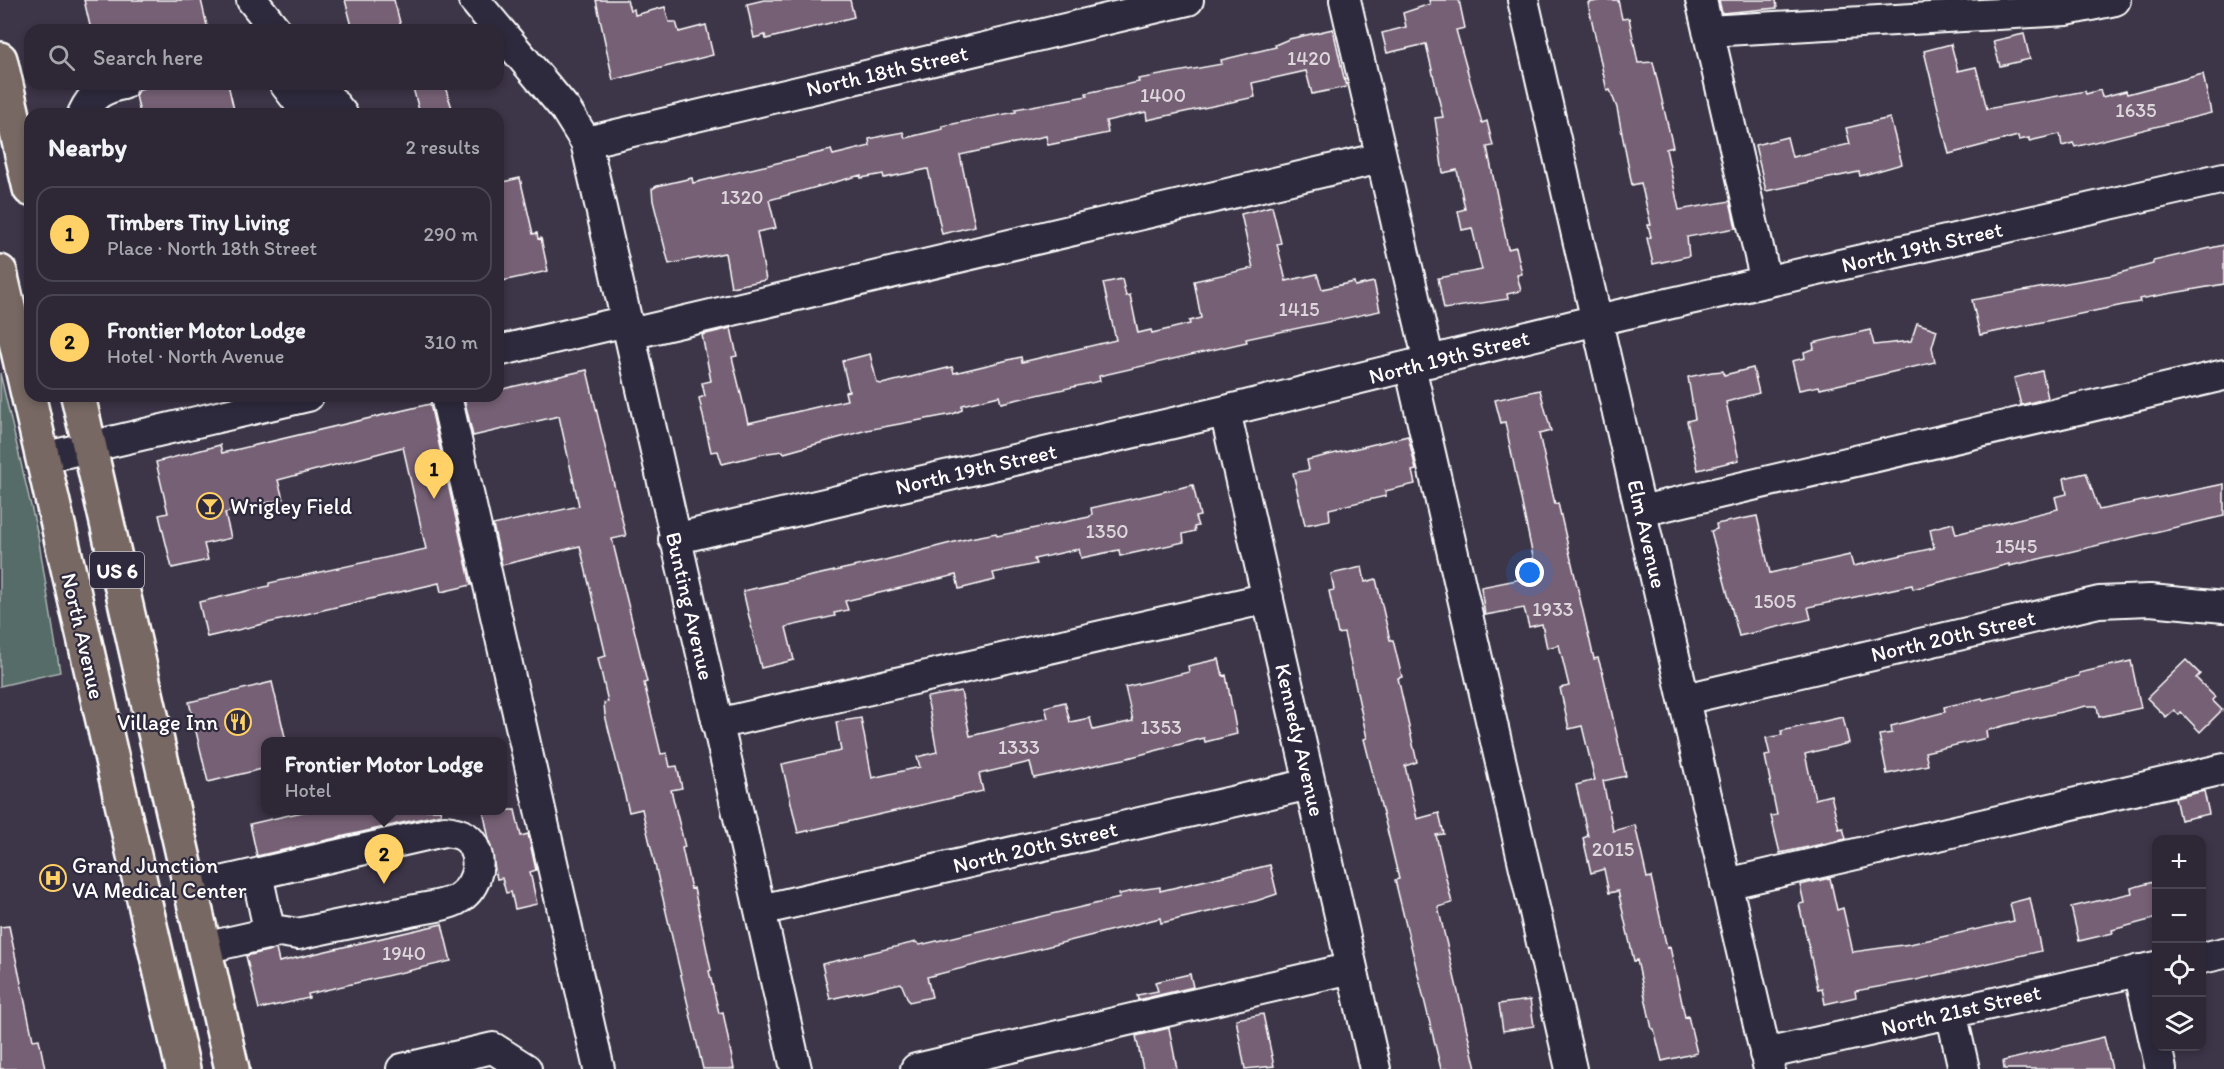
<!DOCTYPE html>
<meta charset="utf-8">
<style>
body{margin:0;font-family:Itim,sans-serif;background:#3a3442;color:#f1f3f6}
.controls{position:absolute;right:18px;bottom:18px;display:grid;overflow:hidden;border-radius:12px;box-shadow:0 3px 9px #0003}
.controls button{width:54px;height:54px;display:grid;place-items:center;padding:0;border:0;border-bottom:2px solid #494451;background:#2e2836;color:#f1f3f6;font:30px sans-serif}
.you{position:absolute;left:1530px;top:573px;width:21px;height:21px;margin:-15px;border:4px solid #fff;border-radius:50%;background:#1a73e8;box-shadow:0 0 0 9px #1a73e833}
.badge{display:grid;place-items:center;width:39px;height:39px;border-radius:50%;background:#ffd166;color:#111;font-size:20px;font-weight:700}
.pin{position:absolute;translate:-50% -50px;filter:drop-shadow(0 2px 3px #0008)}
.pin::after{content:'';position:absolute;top:32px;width:21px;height:18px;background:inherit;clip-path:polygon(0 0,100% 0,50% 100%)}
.popup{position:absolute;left:261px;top:737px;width:246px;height:78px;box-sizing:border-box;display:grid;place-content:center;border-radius:12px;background:#2e2836;filter:drop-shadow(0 2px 4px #0005);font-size:20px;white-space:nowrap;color:#a7a6ad}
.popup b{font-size:22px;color:#f1f3f6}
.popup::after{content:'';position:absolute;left:50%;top:100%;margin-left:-12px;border:12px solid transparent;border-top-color:#2e2836}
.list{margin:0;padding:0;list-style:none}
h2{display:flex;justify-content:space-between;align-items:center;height:78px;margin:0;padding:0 24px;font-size:26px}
h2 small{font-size:20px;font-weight:400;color:#a7a6ad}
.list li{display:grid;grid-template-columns:39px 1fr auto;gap:18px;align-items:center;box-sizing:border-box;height:96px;margin:0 12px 12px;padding:0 12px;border:2px solid #494451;border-radius:18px}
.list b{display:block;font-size:22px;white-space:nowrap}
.list p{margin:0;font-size:20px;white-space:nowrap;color:#a7a6ad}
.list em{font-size:20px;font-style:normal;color:#a7a6ad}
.icon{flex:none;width:33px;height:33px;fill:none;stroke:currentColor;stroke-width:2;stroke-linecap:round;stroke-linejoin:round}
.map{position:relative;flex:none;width:2224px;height:1069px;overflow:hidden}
.search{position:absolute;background:#2e2836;box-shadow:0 3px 9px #0003;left:24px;top:24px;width:480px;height:66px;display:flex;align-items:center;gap:15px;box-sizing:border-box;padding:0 21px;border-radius:18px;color:#a7a6ad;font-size:22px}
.panel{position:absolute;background:#2e2836;box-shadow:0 3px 9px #0003;left:24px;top:108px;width:480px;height:294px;border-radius:18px}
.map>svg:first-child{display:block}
.green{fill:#576c67;stroke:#abb6b3;stroke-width:1.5}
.building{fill:#766074;stroke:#fff;stroke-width:1.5}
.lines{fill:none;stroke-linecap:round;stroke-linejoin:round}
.minor-casing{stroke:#fff;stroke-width:34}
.major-casing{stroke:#fff;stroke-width:38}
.minor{stroke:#2f2a3d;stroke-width:30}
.major{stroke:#776864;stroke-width:33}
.labels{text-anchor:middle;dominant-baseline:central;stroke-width:4.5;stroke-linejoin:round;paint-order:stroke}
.number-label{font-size:20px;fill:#ddd7dc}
.shield{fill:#2f2a3d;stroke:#c1bfc5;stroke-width:1.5}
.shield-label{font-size:21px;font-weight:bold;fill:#fff}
.street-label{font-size:22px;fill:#fff;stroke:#2f2a3d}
.poi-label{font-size:22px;fill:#fff;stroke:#2f2a3d;text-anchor:start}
</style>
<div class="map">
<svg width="2224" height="1069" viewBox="0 0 2224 1069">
<rect width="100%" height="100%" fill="#3d3548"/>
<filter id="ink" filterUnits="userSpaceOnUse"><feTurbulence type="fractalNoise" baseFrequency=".0167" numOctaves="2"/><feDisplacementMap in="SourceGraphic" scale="12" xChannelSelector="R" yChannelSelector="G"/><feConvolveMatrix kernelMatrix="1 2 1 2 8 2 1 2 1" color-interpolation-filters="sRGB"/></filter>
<g filter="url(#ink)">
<!-- green -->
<path class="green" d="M0 373 38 536 60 672 0 686Z"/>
<!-- building -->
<path class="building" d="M84 0H201L208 30H91Z
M345 0H394L402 30H353Z
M596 0H627L630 10 634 9 635 15 665 7 669 22H676L679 32 706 25 713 55 613 80Z
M764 0H850L854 17 766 39 765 35 754 38 747 4Z
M1429 0H1459L1465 28 1456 30 1482 123 1487 121 1493 146 1487 147 1508 249 1516 247 1522 274 1517 275 1521 291 1507 294 1508 299 1444 309 1438 278 1482 270 1472 228 1462 230 1458 211 1465 209 1457 170 1443 173 1435 118 1443 117 1426 44 1387 53 1382 33 1406 27 1403 13 1430 4Z
M1602 0H1618L1622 19 1629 18 1638 63 1653 62 1673 147 1666 149 1679 210 1730 201 1736 228 1687 237 1689 256 1653 264 1647 238 1651 237 1648 225H1651L1641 183 1632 185 1617 108 1610 90 1607 91 1588 3Z
M1719 0H1776L1777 8 1722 13Z
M1333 29 1346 87 1312 94 1306 71 1252 83 1255 97 1147 120 1146 112 1106 121 1108 133 1048 145 1046 136 960 155 975 226 942 234 928 169 884 178 883 174 861 178V175L769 200 776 228 757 232 766 280 731 287 725 253 669 264 653 201 652 189 657 186 692 178 693 183 831 150 833 155 870 146 869 139 882 136 903 132 905 138 943 129 942 126 1016 112 1015 109 1087 96 1086 93 1139 82 1138 79 1222 64 1221 60 1276 47 1275 45 1289 39Z
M2024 34 2030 59 2000 66 1993 41Z
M1951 44 1958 71 1976 67 1987 109 2085 91 2086 94 2100 90 2102 97 2126 91 2127 94 2203 74 2211 113 2075 147 2073 143 2062 146 2060 134 2029 141V138L2019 140 2018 136 1949 154 1924 51Z
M160 84H228L235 114H140L136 95 140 89Z
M412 84H444L452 108 420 114Z
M1890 118 1902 164 1860 176 1859 172 1766 191 1755 145 1787 137 1792 157 1850 144 1846 128Z
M520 178 533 234 537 233 538 239 541 238 548 271 498 282V183Z
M1272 206 1281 243 1277 244 1286 281 1317 274 1322 289 1354 282 1355 286 1374 282 1380 311 1246 339 1247 342 1099 376 1100 381 1001 403 999 396 962 405V410L953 414 867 430 784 453 783 451 768 453 722 464 718 451 711 452 699 398 705 396 702 383 711 381 702 335 731 328 737 356 732 357 748 423 847 400 845 392 849 391 842 361 870 354 877 383 882 384 952 367 954 373 1021 357 1022 362 1116 340 1103 283 1122 279 1126 296 1130 295 1138 333 1151 330 1152 333 1190 324 1189 321 1201 318 1194 281 1253 268 1241 214Z
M2224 245V284L2139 299 2140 302 2123 305 1980 335 1972 300 2112 275 2153 264V261Z
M1917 323 1937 330 1932 347 1935 362 1820 389 1819 386 1799 390 1792 361 1805 358 1804 352 1814 349 1813 343 1870 330 1874 345 1911 341Z
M1753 368 1759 393 1726 402 1739 460 1698 470 1687 421 1695 419 1688 377 1712 372 1723 371 1724 375Z
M587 370 626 536 612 539 647 682 644 683 661 754 667 753 670 767 677 766 682 788 671 790 685 847 682 848 691 889 694 888 711 970 709 971 719 1013 723 1012 734 1069H703L644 818 642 809 629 812 605 715 604 703 608 702 598 658 606 656 580 546 502 565 493 525 579 506 559 416 473 436 464 398 498 396V390Z
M2042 371 2048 398 2021 405 2014 378Z
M1540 390 1551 431 1539 434 1555 504 1558 503 1594 659 1598 658 1603 674 1626 776 1603 781 1613 831 1635 825 1647 878 1651 877 1667 948 1670 947 1685 1017 1688 1016 1697 1053 1662 1061 1654 1029H1652L1637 960 1634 961 1618 891 1609 893 1604 869 1591 873 1583 838 1588 836 1576 785 1595 780 1582 726 1569 729 1560 688 1569 686 1559 645 1547 648 1542 624 1529 627 1524 608 1485 615 1481 587 1537 576 1505 422 1501 423 1495 400Z
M430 404 471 585 441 592 439 583 207 637 199 602 269 586V583L426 549 403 447 278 480 283 499 225 513 231 538 204 544 208 560 172 568 159 515 168 513 156 462 220 445 222 453Z
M1408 436 1416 470 1412 471 1415 484 1385 491 1386 496 1329 509 1330 520 1305 525 1293 473 1309 470 1307 460Z
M2086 473 2099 510 2224 484V516L2009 566V564L1913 589 1912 585 1808 607 1811 619 1739 636 1711 531 1717 529 1716 524 1757 516 1770 573 1850 555 1853 566 1934 548 1930 529 1953 523 1956 534 2058 509 2055 497 2067 494 2064 478Z
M1193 485 1200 516 1195 517 1198 526 1194 527 1195 531 1183 534 1184 542 1120 556 1119 550 1081 558 1079 549 1034 559 1036 564 993 573 995 580 959 589 956 575 845 601 848 610 834 613 835 616 786 627 794 660 761 668 743 591 885 560 970 538 996 533 997 536 1089 517 1092 514 1091 508Z
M1362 567 1365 582 1376 579 1390 640H1393L1402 677 1398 678 1417 762 1405 766 1417 819 1439 813 1444 834 1436 835 1452 903 1438 907 1476 1069H1441L1395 880 1399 879 1387 829 1364 739 1367 738 1344 633 1338 634 1329 591 1334 590 1331 574Z
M1219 659 1223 676 1226 675 1237 734 1205 742 1204 738 1124 759 1034 778 1030 762 979 774 983 791 798 833 782 764 841 751 836 722 861 718 872 778 920 767 917 757 937 752 927 697 961 691 970 736 1048 718 1045 707 1065 702 1070 722 1090 718 1093 730 1133 721 1125 687 1189 672 1188 666Z
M2186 660 2200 674 2196 678 2215 697 2212 700 2222 710 2200 732 2181 712 2179 715 2174 710 2166 717 2147 698Z
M2131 661 2141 708 2099 717 2097 706H2086L2003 726 1986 731 1987 738 1925 752 1928 765 1887 774 1879 735 1892 733 1891 726 1945 712 1944 707 1982 698 1983 700 2079 676V673Z
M272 682 286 741H266V768L208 782 189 702Z
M1843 717 1849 743 1805 754 1815 799 1831 795 1839 829 1843 828 1846 839 1780 853 1771 816 1777 815 1765 756 1770 755 1766 738 1782 735 1781 731Z
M2204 791 2209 814 2180 820 2175 798Z
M311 810H440L441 814 257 856 250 824Z
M483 810H515L521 836 528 834 536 870 530 872 537 904 515 909 511 892 506 893 502 878 497 879Z
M1270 865 1277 894 1256 901 1161 923 1160 918 927 977 932 997 909 1002 901 983 830 999 822 964 916 942 920 945 1120 898 1119 894 1138 890 1160 887V891Z
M1830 878 1837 910 1843 908 1853 952 1910 944 2014 921 2010 903 2030 898 2041 951 1916 980 1855 991 1856 997 1825 1004 1822 988 1818 989 1799 904 1804 903 1800 885Z
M2153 882 2157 918 2112 930 2113 933 2079 941 2071 907 2132 893 2131 888Z
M442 924 451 961 308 994 309 998 259 1009 246 956 276 949 279 962Z
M9 926 33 1040 39 1039 45 1069H0V927Z
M1190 974 1193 987 1138 1000 1137 995 1158 991 1155 982Z
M1530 1000 1534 1026 1503 1031 1499 1004Z
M1263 1014 1274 1066 1245 1069 1236 1019Z
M1169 1028 1177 1069H1143L1136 1036Z
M2104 1037 2112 1069H2004L2003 1061Z"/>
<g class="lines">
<defs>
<path id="minor" d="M252 0 276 30
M474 0 566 110 586 142 796 1069
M1345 0 1429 362
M1523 0 1769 1069
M1701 0 1766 282
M1708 31 2066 10 2115 0
M285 84 308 114
M318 84 342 114
M83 114C92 94 103 88 123 84
M586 142 1188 0
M630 334 1381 158
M498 351 627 321
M1410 366 1571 1069
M446 396 599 1069
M1225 411 1375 1069
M42 458 308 396
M1641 511 2224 375
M674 539 1225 411 1597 320 2224 178
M1685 699 2099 602 2150 600 2224 607
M717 724 1268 598
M257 874 270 934
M1726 884 2224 769
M190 889 444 831C457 832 469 835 474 848 483 867 474 890 456 900 442 907 422 908 406 912 370 919 334 926 298 934L279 931 204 948
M760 910 1310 784
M2202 958 2224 953
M2139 970 2161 1069
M1951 1012 1964 1069
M1765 1054 2156 967
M402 1069 493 1048 526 1069
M916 1069 1352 968"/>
<path id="major" d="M0 59 30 189
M0 272 183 1069
M78 396 232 1069"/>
</defs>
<!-- minor casing -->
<use href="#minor" class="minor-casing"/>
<!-- major casing -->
<use href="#major" class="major-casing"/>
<!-- minor -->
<use href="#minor" class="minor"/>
<!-- major -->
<use href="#major" class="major"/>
</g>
</g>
<!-- icons -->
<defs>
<symbol id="bar-ring" viewBox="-11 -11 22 22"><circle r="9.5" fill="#2f2a3d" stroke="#ffd166" stroke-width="1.5"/><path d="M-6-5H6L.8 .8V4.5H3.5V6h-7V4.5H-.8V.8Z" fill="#ffd166"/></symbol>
<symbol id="restaurant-ring" viewBox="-11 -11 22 22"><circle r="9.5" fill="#2f2a3d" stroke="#ffd166" stroke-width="1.5"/><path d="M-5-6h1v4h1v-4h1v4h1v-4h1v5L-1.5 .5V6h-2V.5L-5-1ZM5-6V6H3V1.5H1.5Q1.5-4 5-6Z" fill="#ffd166"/></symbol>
<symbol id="hospital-ring" viewBox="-11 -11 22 22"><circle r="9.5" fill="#2f2a3d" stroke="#ffd166" stroke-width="1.5"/><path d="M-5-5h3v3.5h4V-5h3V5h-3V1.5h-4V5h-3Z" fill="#ffd166"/></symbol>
</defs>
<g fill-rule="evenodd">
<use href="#bar-ring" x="195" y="491" width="30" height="30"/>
<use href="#restaurant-ring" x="223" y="707" width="30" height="30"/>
<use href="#hospital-ring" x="38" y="863" width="30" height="30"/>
</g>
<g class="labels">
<!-- number labels -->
<g class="number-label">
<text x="1309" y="58">1420</text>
<text x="1163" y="95">1400</text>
<text x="2136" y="110">1635</text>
<text x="742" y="197">1320</text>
<text x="1299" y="309">1415</text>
<text x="1107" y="531">1350</text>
<text x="2016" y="546">1545</text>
<text x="1775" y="601">1505</text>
<text x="1553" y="609">1933</text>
<text x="1161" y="727">1353</text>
<text x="1019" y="747">1333</text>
<text x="1613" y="849">2015</text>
<text x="404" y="953">1940</text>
</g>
<!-- shield labels -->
<rect class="shield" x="90" y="552" width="54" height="36" rx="4.5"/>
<g class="shield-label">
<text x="117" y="570">US 6</text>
</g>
<!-- street labels -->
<g class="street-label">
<text transform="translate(887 71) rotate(-13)">North 18th Street</text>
<text transform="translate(1922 247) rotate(-13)">North 19th Street</text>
<text transform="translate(1449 357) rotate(-14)">North 19th Street</text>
<text transform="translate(976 469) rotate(-13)">North 19th Street</text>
<text transform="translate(1647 534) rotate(77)">Elm Avenue</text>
<text transform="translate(690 606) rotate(77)">Bunting Avenue</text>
<text transform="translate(83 636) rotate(77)">North Avenue</text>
<text transform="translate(1953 636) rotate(-13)">North 20th Street</text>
<text transform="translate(1300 740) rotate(77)">Kennedy Avenue</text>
<text transform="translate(1035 847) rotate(-13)">North 20th Street</text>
<text transform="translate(1961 1010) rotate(-13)">North 21st Street</text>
</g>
<!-- poi labels -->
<g class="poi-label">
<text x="230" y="506">Wrigley Field</text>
<text x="218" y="722" text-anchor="end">Village Inn</text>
<text x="72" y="865">Grand Junction<tspan x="72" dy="25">VA Medical Center</tspan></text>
</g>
</g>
</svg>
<div class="controls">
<button>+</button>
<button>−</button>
<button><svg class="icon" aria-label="locate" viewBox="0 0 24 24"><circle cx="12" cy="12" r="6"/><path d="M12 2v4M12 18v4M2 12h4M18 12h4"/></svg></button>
<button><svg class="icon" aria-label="layers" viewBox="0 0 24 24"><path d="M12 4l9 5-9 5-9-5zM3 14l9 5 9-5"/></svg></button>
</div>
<div class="you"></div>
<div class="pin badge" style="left:434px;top:499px">1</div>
<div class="pin badge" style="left:384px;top:884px">2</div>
<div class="popup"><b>Frontier Motor Lodge</b>Hotel</div>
<div class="search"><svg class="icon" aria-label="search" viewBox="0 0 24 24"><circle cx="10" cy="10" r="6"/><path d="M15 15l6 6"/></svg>Search here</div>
<section class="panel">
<h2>Nearby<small>2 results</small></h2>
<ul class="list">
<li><span class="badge">1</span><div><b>Timbers Tiny Living</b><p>Place · North 18th Street</p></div><em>290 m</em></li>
<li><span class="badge">2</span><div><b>Frontier Motor Lodge</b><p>Hotel · North Avenue</p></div><em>310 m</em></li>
</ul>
</section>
</div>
